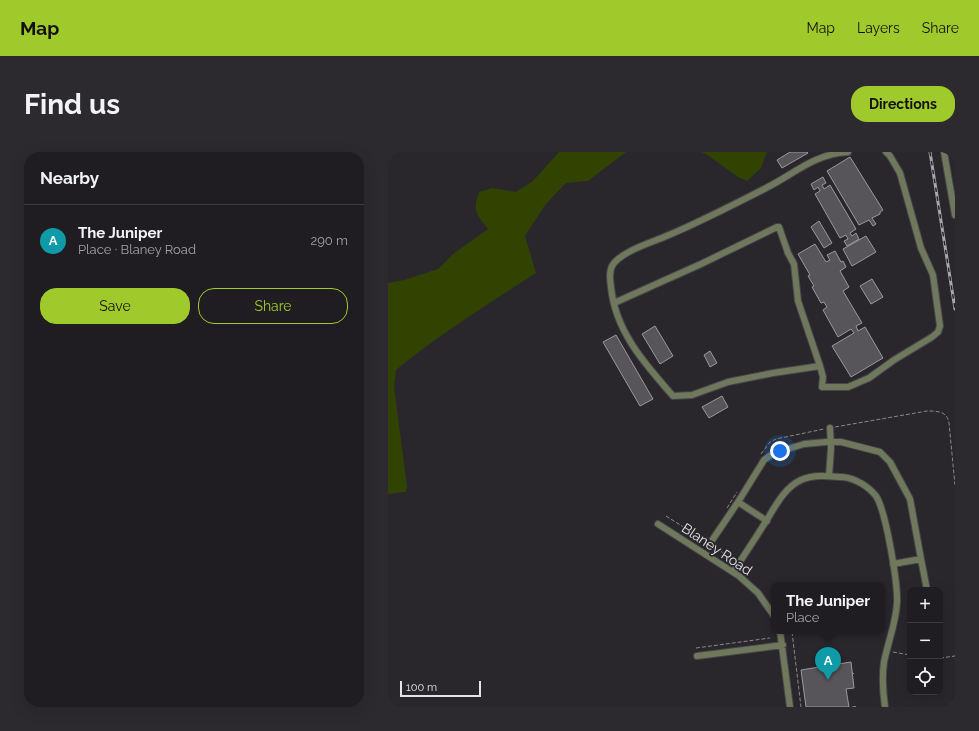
<!DOCTYPE html>
<meta charset="utf-8">
<style>
body{margin:0;font-family:Raleway,sans-serif;background:#2c2a2e;color:#f1f3f6}
.controls{position:absolute;right:12px;bottom:12px;display:grid;overflow:hidden;border-radius:8px;box-shadow:0 4px 16px #0002}
.controls button{width:36px;height:36px;display:grid;place-items:center;padding:0;border:0;border-bottom:1px solid #3c3b3f;background:#1f1d21;color:#f1f3f6;font:20px sans-serif}
.scale{position:absolute;left:12px;bottom:10px;width:81px;box-sizing:border-box;padding-left:4px;border:2px solid #e5e4e7;border-top:0;font-size:11px;line-height:14px;white-space:nowrap;color:#e5e4e7;-webkit-text-stroke:3px #29272c;paint-order:stroke}
.you{position:absolute;left:392px;top:299px;width:14px;height:14px;margin:-10px;border:3px solid #fff;border-radius:50%;background:#1a73e8;box-shadow:0 0 0 6px #1a73e833}
.badge{display:grid;place-items:center;width:26px;height:26px;border-radius:50%;background:#a0c92b;color:#fff;font-size:13px;font-weight:700}
.pin{position:absolute;translate:-50% -33px;filter:drop-shadow(0 1px 2px #0008)}
.pin::after{content:'';position:absolute;top:21px;width:14px;height:12px;background:inherit;clip-path:polygon(0 0,100% 0,50% 100%)}
.popup{position:absolute;left:383px;top:430px;width:114px;height:52px;box-sizing:border-box;display:grid;place-content:center;border-radius:8px;background:#1f1d21;filter:drop-shadow(0 1px 3px #0005);font-size:13px;white-space:nowrap;color:#a1a2a5}
.popup b{font-size:15px;color:#f1f3f6}
.popup::after{content:'';position:absolute;left:50%;top:100%;margin-left:-8px;border:8px solid transparent;border-top-color:#1f1d21}
.list{margin:0;padding:0;list-style:none}
h2{display:flex;justify-content:space-between;align-items:center;height:52px;margin:0;padding:0 16px;font-size:17px}
h2 small{font-size:13px;font-weight:400;color:#a1a2a5}
.list li{display:grid;grid-template-columns:26px 1fr auto;gap:12px;align-items:center;box-sizing:border-box;height:72px;padding:0 16px;border-top:1px solid #3c3b3f}
.list b{display:block;font-size:15px;white-space:nowrap}
.list p{margin:0;font-size:13px;white-space:nowrap;color:#a1a2a5}
.list em{font-size:13px;font-style:normal;color:#a1a2a5}
.actions{display:flex;gap:8px;padding:12px 16px}
.actions a{flex:1;padding:9px 0;border:1px solid #a0c92b;border-radius:16px;text-align:center;font-size:14px;color:#a0c92b}
.actions .main{background:#a0c92b;color:#111}
.icon{flex:none;width:22px;height:22px;fill:none;stroke:currentColor;stroke-width:2;stroke-linecap:round;stroke-linejoin:round}
.map{position:relative;flex:none;width:567px;height:555px;overflow:hidden;border-radius:16px}
header{display:flex;align-items:center;gap:24px;box-sizing:border-box;height:56px;padding:0 20px;background:#a0c92b;color:#111}
header strong{font-size:19px}
nav{display:flex;gap:22px;margin-inline-start:auto;font-size:14px}
.intro{display:flex;align-items:center;justify-content:space-between;box-sizing:border-box;height:96px;padding:0 24px}
h1{margin:0;font-size:28px}
.button{padding:10px 18px;border-radius:16px;background:#a0c92b;color:#111;font-size:14px;font-weight:700}
main{display:flex;gap:24px;padding:0 24px}
aside{flex:1;background:#1f1d21;border-radius:16px;box-shadow:0 4px 16px #0002}
.map>svg:first-child{display:block}
.green{fill:#324200}
.building{fill:#57555a;stroke:#9b999f}
.lines{fill:none;stroke-linecap:round;stroke-linejoin:round}
.minor-casing{stroke:#47454a;stroke-width:8}
.path{stroke:#8b898d;stroke-width:1;stroke-dasharray:4 2;stroke-linecap:butt}
.minor{stroke:#6f785d;stroke-width:6}
.rail-casing{stroke:#a8a7aa;stroke-width:3}
.rail{stroke:#29272c;stroke-width:1.5;stroke-dasharray:4.5;stroke-linecap:butt}
.labels{text-anchor:middle;dominant-baseline:central;stroke-width:3.5;stroke-linejoin:round;paint-order:stroke}
.street-label{font-size:14px;fill:#e5e4e7;stroke:#29272c}
</style>
<header>
<strong>Map</strong>
<nav><a>Map</a><a>Layers</a><a>Share</a></nav>
</header>
<div class="intro"><h1>Find us</h1><a class="button">Directions</a></div>
<main>
<aside>
<h2>Nearby<small></small></h2>
<ul class="list">
<li><span class="badge" style="background:#0f9aa8">A</span><div><b>The Juniper</b><p>Place · Blaney Road</p></div><em>290 m</em></li>
</ul>
<div class="actions"><a class="main">Save</a><a>Share</a></div>
</aside>
<div class="map">
<svg width="567" height="555" viewBox="0 0 567 555">
<rect width="100%" height="100%" fill="#29272c"/>
<!-- green -->
<path class="green" d="M171 0H238L200 29 178 31 157 53 137 84 148 121C100 152 52 182 8 218L6 235 19 334 18 340 0 342V131L16 128 50 117 65 102 100 77C89 63 84 59 91 40L104 36 128 40 145 29Z
M313 0H379L373 16 359 29 350 25 318 2Z"/>
<!-- building -->
<path class="building" d="M402 0H419L420 1 394 16 389 8Z
M462 5 495 58 492 60V62L484 66 488 72 485 74 481 68 471 73 439 19Z
M435 25 438 31 434 33 436 37 442 33 468 77 462 81 464 84 468 81 471 87 459 94 456 89 460 87 458 83 452 86 427 42 432 39 430 35 426 38 423 32Z
M431 69 444 91 436 96 423 75Z
M478 84 488 100 464 114 455 97Z
M427 92 438 110 442 108 439 103 447 99 453 110 455 109 458 115 452 119 461 135 455 139 474 171 468 174 470 179 477 175 495 206 463 225 444 194 466 181 463 177 450 185 435 158 439 155 436 150 433 151 424 135 426 134 420 124 422 123 410 102Z
M484 127 495 145 483 152 472 134Z
M267 174 285 204 272 212 254 182Z
M228 183 265 247 252 254 215 190Z
M322 199 329 211 322 215 316 203Z
M334 244 340 255 321 266 314 255Z
M463 510 466 536 458 537 461 555H418L413 518Z"/>
<g class="lines">
<defs>
<path id="minor" d="M556 0 567 63
M226 151 313 112 389 75H391L400 101 406 112 410 149 432 214 435 225 434 235H460L481 226 506 208 544 185 550 180 552 174 545 123 533 96 512 21 502 4 498 0
M432 214 385 221 340 230 304 243 285 244C257 212 227 179 223 135 222 129 221 120 224 114 232 100 262 91 276 85 310 71 345 53 378 36 406 22 426 2 460 0
M441 324 443 296 442 276
M379 369 350 350 376 308 383 303 393 299 416 292 438 290H453L492 300 502 310 522 347 533 407
M270 372 351 424 370 441 386 464
M325 387 350 350
M505 412 533 407 539 438
M345 420C355 405 365 390 375 374 385 359 395 336 413 328 426 322 440 324 454 325 467 326 480 334 488 344 498 359 510 432 509 451 508 471 500 490 496 510 494 524 495 541 497 555
M392 479 402 555
M309 504 395 493"/>
</defs>
<!-- minor casing -->
<use href="#minor" class="minor-casing"/>
<!-- path -->
<path class="path" d="M447 275 539 259C549 259 559 259 561 271L567 333
M373 302 382 290 388 287 436 277
M339 356 349 340
M278 364 321 391
M315 393 319 385
M323 393 346 408
M404 480 413 555
M308 496 382 486
M505 500 522 503
M552 506 567 504
M433 512 434 515
M464 520 466 522
M464 555 470 554"/>
<!-- minor -->
<use href="#minor" class="minor"/>
<defs>
<path id="rail" d="M542 0 567 157"/>
</defs>
<!-- rail casing -->
<use href="#rail" class="rail-casing"/>
<!-- rail -->
<use href="#rail" class="rail"/>
</g>
<g class="labels">
<!-- street labels -->
<g class="street-label">
<text transform="translate(329 397) rotate(34)">Blaney Road</text>
</g>
</g>
</svg>
<div class="controls">
<button>+</button>
<button>−</button>
<button><svg class="icon" aria-label="locate" viewBox="0 0 24 24"><circle cx="12" cy="12" r="6"/><path d="M12 2v4M12 18v4M2 12h4M18 12h4"/></svg></button>
</div>
<div class="scale">100 m</div>
<div class="you"></div>
<div class="pin badge" style="left:440px;top:528px;background:#0f9aa8">A</div>
<div class="popup"><b>The Juniper</b>Place</div>
</div>
</main>
